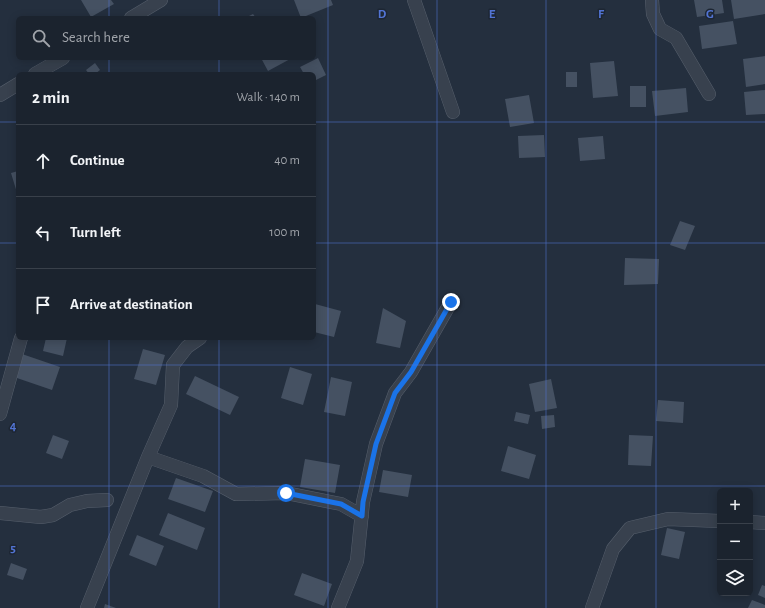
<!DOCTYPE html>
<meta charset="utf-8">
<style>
body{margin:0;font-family:"Alegreya Sans",sans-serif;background:#242b36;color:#f1f3f6}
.controls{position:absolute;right:12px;bottom:12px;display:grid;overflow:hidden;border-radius:6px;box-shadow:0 2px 10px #0003}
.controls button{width:36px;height:36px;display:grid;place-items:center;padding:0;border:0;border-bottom:1px solid #39404a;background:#1b232e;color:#f1f3f6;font:20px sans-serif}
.stop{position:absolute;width:12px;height:12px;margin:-9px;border:3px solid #1a73e8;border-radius:50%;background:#fff}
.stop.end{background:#1a73e8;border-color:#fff;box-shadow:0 1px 4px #0008}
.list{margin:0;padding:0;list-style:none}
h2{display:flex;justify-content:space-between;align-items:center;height:52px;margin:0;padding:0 16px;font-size:17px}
h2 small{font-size:13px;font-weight:400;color:#a0a4aa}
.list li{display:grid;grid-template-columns:26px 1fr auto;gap:12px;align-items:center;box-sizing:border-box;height:72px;padding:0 16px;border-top:1px solid #39404a}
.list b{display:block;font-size:15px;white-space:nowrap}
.list em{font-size:13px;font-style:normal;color:#a0a4aa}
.icon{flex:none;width:22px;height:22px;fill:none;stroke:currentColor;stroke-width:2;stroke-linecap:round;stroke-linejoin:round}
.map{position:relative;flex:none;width:765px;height:608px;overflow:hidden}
.search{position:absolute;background:#1b232e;box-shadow:0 2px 10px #0003;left:16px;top:16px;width:300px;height:44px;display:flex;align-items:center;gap:10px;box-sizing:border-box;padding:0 14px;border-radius:6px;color:#a0a4aa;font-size:15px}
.panel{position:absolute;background:#1b232e;box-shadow:0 2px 10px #0003;left:16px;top:72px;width:300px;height:268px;border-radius:6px}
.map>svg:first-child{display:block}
.building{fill:#455162}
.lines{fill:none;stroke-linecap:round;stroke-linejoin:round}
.minor-casing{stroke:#565f6c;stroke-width:14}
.minor{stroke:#38414e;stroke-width:13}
.route{stroke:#1a73e8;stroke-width:5}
.grid{fill:none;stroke:#5274d3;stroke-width:1;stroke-opacity:0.55}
.grid-label{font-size:13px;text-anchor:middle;font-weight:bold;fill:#5274d3;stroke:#1d2633;stroke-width:3;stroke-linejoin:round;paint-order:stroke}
</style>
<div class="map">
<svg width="765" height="608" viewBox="0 0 765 608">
<rect width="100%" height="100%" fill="#242f3e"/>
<!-- building -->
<path class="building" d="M81 0H111L114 4 91 17Z
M294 0H331L333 5 301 18Z
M694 0H722L724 13 697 17Z
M731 0H765V14L734 19Z
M253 14 256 18H245Z
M733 21 737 44 702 49 699 26Z
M765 56V84L746 87 743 59Z
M261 58H292L268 71Z
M318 58 326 75 314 81V74H304L300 67Z
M614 61 618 96 593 98 590 63Z
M95 63 100 70 95 74H89L86 70Z
M566 72H577V87H566Z
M630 86H646V107H630Z
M686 88 688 112 655 116 652 91Z
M765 90V114L746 115 744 92Z
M529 95 534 123 510 127 505 99Z
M544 135 545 157 519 158 518 136Z
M603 136 605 159 580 161 578 138Z
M18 171V196L11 173Z
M680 221 695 226 685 250 670 245Z
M625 258 659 259 658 284 624 285Z
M315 304 341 311 334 337 314 332Z
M383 308 406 321 400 348 376 343Z
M46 338H67L63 356 43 351Z
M143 349 165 355 156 385 134 379Z
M22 354 60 367 52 390 14 377Z
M290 367 312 374 303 405 281 398Z
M195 376 239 397 230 415 186 394Z
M331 377 352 382 345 416 324 412Z
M551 379 557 408 535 412 529 384Z
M658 400 684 402 683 423 656 421Z
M516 412 530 415 528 424 514 421Z
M554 415 555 427 542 429 541 416Z
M53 435 69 441 62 459 46 453Z
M629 435 653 436 651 466 628 465Z
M508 446 536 455 529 479 501 471Z
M305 459 340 465 335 493 300 487Z
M383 470 412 475 408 497 379 492Z
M176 478 213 491 205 512 168 499Z
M168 513 205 528 197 550 159 535Z
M667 528 685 532 679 559 661 555Z
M137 535 164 546 156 566 129 555Z
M11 563 27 569 23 580 7 575Z
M302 573 332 584 324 606 294 595Z
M762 585 765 586V598L758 595Z
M752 600 765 605V608H748Z
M105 604 116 608H104Z"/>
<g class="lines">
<defs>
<path id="minor" d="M414 0 453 112
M652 0 653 14 660 29 676 38 709 94
M131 18 161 0
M35 74 63 58
M0 95 18 84
M0 414 21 338
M148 457 171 405 173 365 187 347 200 338
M0 513 41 517 53 515 70 505 87 501 107 500
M750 522 765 523
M87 608 148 457 203 476 236 494 286 493 341 504 362 516
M338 608 357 561 363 502 376 444 395 393 411 372 451 302
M592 608 613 549 630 528 668 519 720 521"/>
</defs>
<!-- minor casing -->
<use href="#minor" class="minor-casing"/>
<!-- minor -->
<use href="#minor" class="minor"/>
</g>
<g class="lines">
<!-- route -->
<path class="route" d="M286 493 341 504 362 516 363 502 376 444 395 393 411 372 451 302"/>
</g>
<!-- grid -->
<path class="grid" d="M109 0V18M219 0V18M328 0V608M437 0V608M546 0V608M656 0V608M109 58V74M219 58V74M0 122H18M314 122H765M0 243H18M314 243H765M109 338V608M219 338V608M0 365H765M0 486H765"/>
<g class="grid-label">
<text x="382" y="18">D</text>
<text x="492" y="18">E</text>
<text x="601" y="18">F</text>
<text x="710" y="18">G</text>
<text x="13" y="430">4</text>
<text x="13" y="552">5</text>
</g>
</svg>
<div class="controls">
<button>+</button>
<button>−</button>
<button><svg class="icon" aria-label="layers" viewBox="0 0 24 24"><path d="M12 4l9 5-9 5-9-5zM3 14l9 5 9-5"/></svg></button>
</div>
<div class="stop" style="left:286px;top:493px"></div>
<div class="stop end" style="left:451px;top:302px"></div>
<div class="search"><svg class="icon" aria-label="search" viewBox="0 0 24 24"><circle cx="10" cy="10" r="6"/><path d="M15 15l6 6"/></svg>Search here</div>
<section class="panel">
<h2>2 min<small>Walk · 140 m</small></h2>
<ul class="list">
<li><svg class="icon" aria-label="ahead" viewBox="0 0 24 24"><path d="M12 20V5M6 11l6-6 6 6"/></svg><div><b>Continue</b></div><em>40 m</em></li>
<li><svg class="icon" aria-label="left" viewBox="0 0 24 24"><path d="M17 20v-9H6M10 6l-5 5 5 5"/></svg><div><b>Turn left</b></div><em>100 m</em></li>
<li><svg class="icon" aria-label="arrive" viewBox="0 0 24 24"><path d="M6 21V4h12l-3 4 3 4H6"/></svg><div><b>Arrive at destination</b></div></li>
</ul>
</section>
</div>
